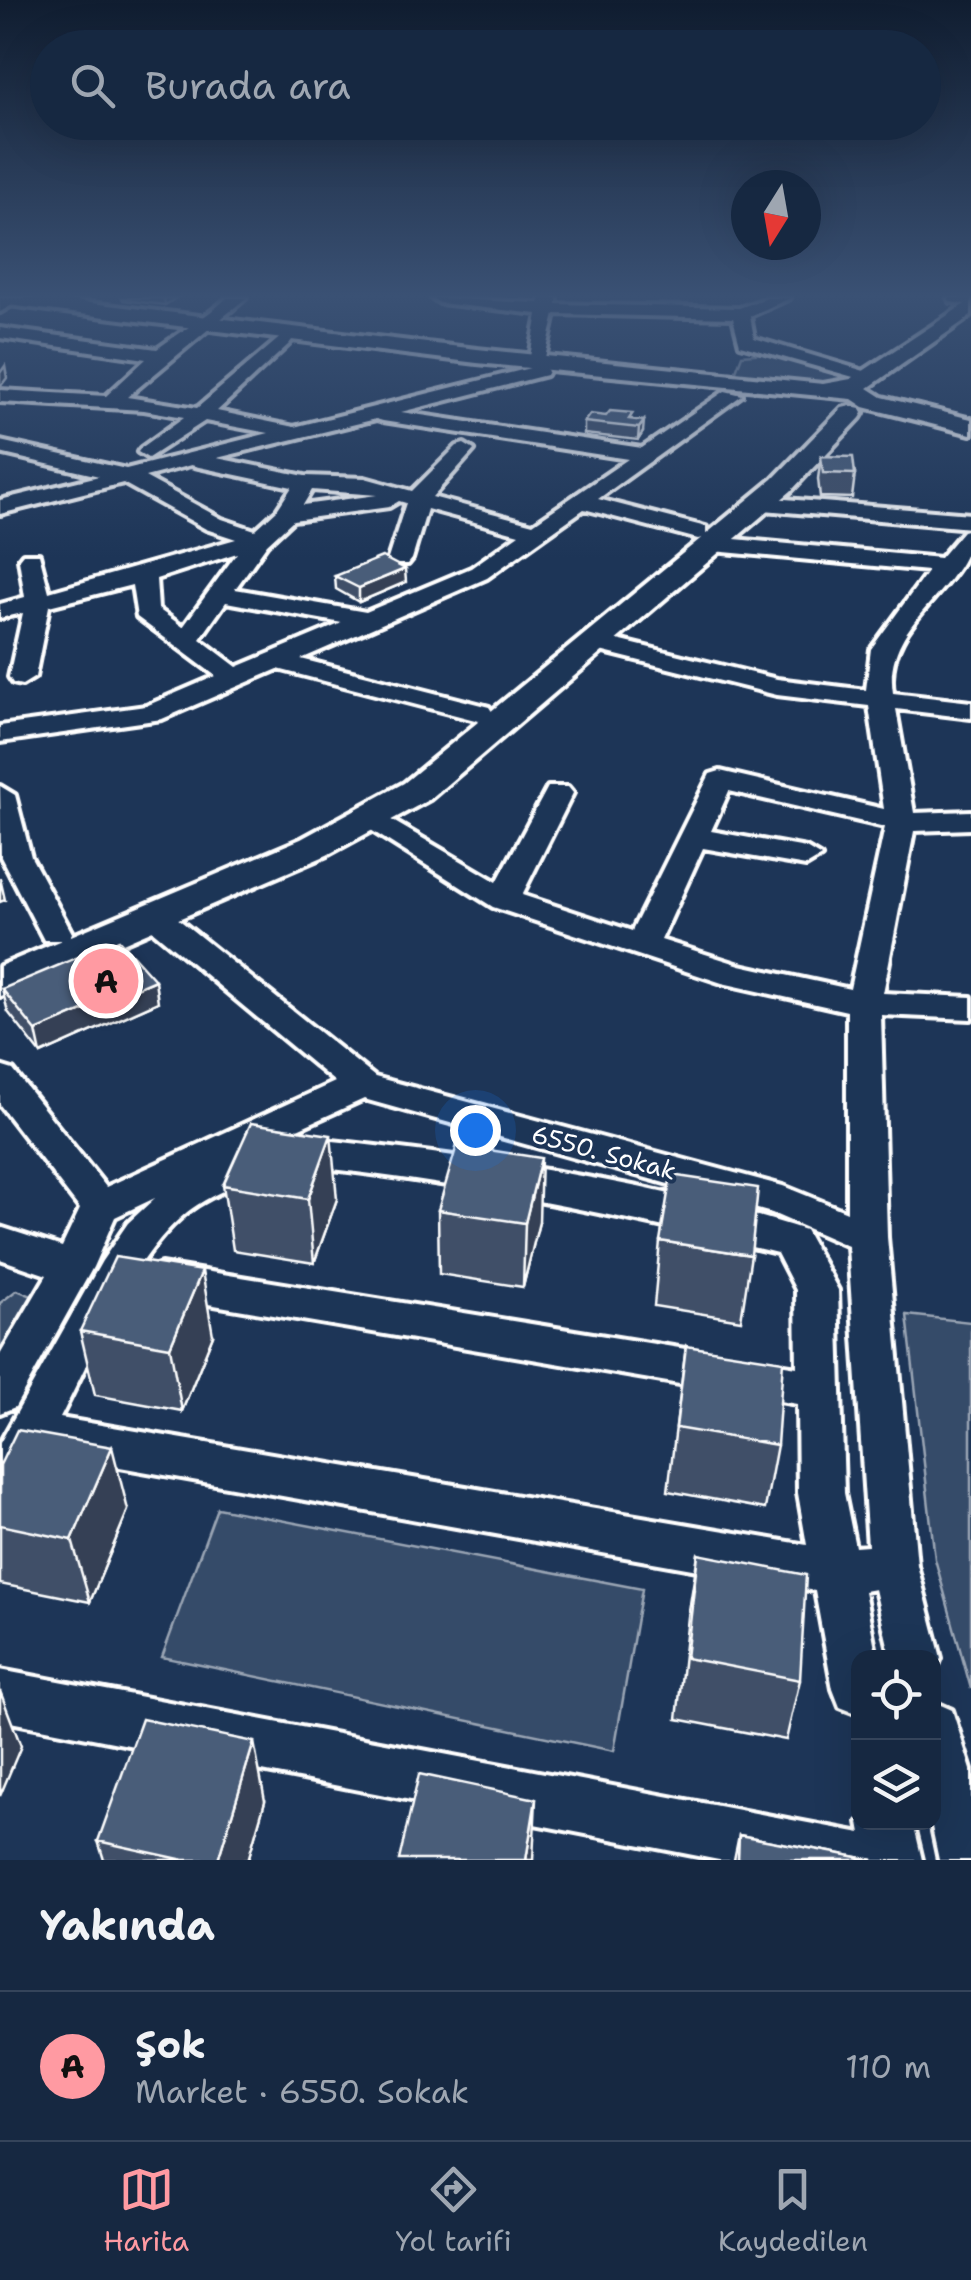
<!DOCTYPE html>
<html lang="tr">
<meta charset="utf-8">
<style>
body{margin:0;font-family:"Shantell Sans",sans-serif;background:#1f3048;color:#f1f3f6}
.controls{position:absolute;right:30px;bottom:30px;display:grid;overflow:hidden;border-radius:20px;box-shadow:0 10px 40px #0002}
.controls button{width:90px;height:90px;display:grid;place-items:center;padding:0;border:0;border-bottom:2px solid #35445a;background:#162841;color:#f1f3f6;font:50px sans-serif}
.compass{position:absolute;left:731px;top:170px;width:90px;height:90px;border-radius:50%;background:#162841;box-shadow:0 10px 40px #0002;rotate:191deg}
.you{position:absolute;left:475px;top:1130px;width:35px;height:35px;margin:-25px;border:8px solid #fff;border-radius:50%;background:#1a73e8;box-shadow:0 0 0 15px #1a73e833}
.badge{display:grid;place-items:center;width:65px;height:65px;border-radius:50%;background:#ff9aa2;color:#111;font-size:32px;font-weight:700}
.pin{position:absolute;translate:-50% -50%;border:5px solid #fff;box-shadow:0 2px 10px #0006}
.list{margin:0;padding:0;list-style:none}
h2{display:flex;justify-content:space-between;align-items:center;height:130px;margin:0;padding:0 40px;font-size:42px}
h2 small{font-size:32px;font-weight:400;color:#9ea6b1}
.list li{display:grid;grid-template-columns:65px 1fr auto;gap:30px;align-items:center;box-sizing:border-box;height:150px;padding:0 40px;border-top:2px solid #35445a}
.list b{display:block;font-size:38px;white-space:nowrap}
.list p{margin:0;font-size:32px;white-space:nowrap;color:#9ea6b1}
.list em{font-size:32px;font-style:normal;color:#9ea6b1}
.icon{flex:none;width:55px;height:55px;fill:none;stroke:currentColor;stroke-width:2;stroke-linecap:round;stroke-linejoin:round}
.map{position:relative;flex:none;width:971px;height:1860px;overflow:hidden}
.search{position:absolute;background:#162841;box-shadow:0 10px 40px #0002;left:30px;right:30px;top:30px;height:110px;display:flex;align-items:center;gap:25px;box-sizing:border-box;padding:0 35px;border-radius:55px;color:#9ea6b1;font-size:38px}
.sheet{height:280px;background:#162841}
nav{display:flex;justify-content:space-around;align-items:center;box-sizing:border-box;height:140px;border-top:2px solid #35445a;background:#162841;font-size:28px;color:#9ea6b1}
nav a{display:grid;justify-items:center;gap:5px}
nav .on{color:#ff9aa2}
.map>svg:first-child{display:block}
.green{fill:#364b69;stroke:#9aa5b4;stroke-width:2.5}
.lines{fill:none;stroke-linecap:round;stroke-linejoin:round}
.minor-casing{stroke:#fff;stroke-width:8}
.major-casing{stroke:#fff;stroke-width:8}
.minor{fill:#1d3557;fill-rule:evenodd}
.major{fill:#1d3557;fill-rule:evenodd}
.wall{fill:#405068;stroke:#fff;stroke-width:2.5}
.shaded-wall{fill:#344155;stroke:#fff;stroke-width:2.5}
.building{fill:#4a5d79;stroke:#fff;stroke-width:2.5}
.labels{text-anchor:middle;dominant-baseline:central;stroke-width:8;stroke-linejoin:round;paint-order:stroke}
.street-label{font-size:25px;fill:#fff;stroke:#1d3557}
</style>
<div class="map">
<svg width="971" height="1860" viewBox="0 0 971 1860">
<rect width="100%" height="100%" fill="#1d3557"/>
<filter id="ink" filterUnits="userSpaceOnUse"><feTurbulence type="fractalNoise" baseFrequency=".01" numOctaves="2"/><feDisplacementMap in="SourceGraphic" scale="20" xChannelSelector="R" yChannelSelector="G"/><feConvolveMatrix kernelMatrix="1 2 1 2 8 2 1 2 1" color-interpolation-filters="sRGB"/></filter>
<g filter="url(#ink)">
<!-- green -->
<path class="green" d="M778 352 856 374 823 385 734 376 742 355Z
M17 1290 32 1296 0 1351V1303Z
M907 1315 971 1322V1689L935 1559Z
M217 1508 642 1589 614 1751 162 1657Z"/>
<g class="lines">
<defs>
<path id="minor" d="M227 298H246L127 397 197 408 283 335 292 340 289 344 217 411 294 427 534 367 529 362 538 314 440 303 432 298 539 303 541 298H557V304L739 308 767 298H790L750 316 754 338 881 376 871 382 740 345 733 318 555 314 543 366 548 371 546 375 401 412 642 448 725 391 742 395 598 499 706 527V537L698 539 584 509 487 578 301 659 489 707 493 713 489 719 479 721 278 669 162 719 0 742V726L146 706 216 676 137 617 132 585 49 606 35 677 22 685 13 683 9 677 23 613 0 618V604L25 597 19 559 23 554H39L49 592 236 539 206 529 123 483 0 514V500L99 476 0 453V441L126 469 269 433 205 421 148 458 138 452 141 448 184 417 144 410 0 402V390L106 396 146 359 0 338V328L157 349C183 330 204 319 227 298ZM376 419 383 421 628 459 533 524 432 497 474 450 464 444 457 446 412 491 365 478 305 476 217 458ZM191 465 199 467 292 487 277 510 255 530 222 519 145 477ZM312 490 377 495 303 505ZM399 501 406 503 388 559 392 564H408L412 559 427 509 519 534 471 568 366 612 235 589 267 544 293 520 389 507ZM237 553 183 627 158 609 156 579ZM226 602 342 623 237 667 200 639Z
M948 298H971V305L951 302Z
M0 301H9L12 305 0 312Z
M760 497 971 514V528L752 509 749 504Z
M971 529C971 589 881 619 893 693L971 702V718L896 709 914 813 971 811V829L914 831 883 993 971 997V1019L881 1015 887 1237 917 1565 941 1658 934 1675V1658H891L875 1589 864 1591 877 1658H858V1714L840 1707 833 1689 815 1591 41 1453 16 1501 0 1507V1443L102 1261 128 1223 155 1198 115 1217 93 1267 15 1407 0 1413V1355L47 1275 0 1259V1227L62 1247 80 1209 0 1105V1066L13 1070 106 1187 335 1082 145 924 140 917 145 910H167L375 1077 783 1186 847 1212V1011L722 983 493 907 355 820 370 811 381 814 497 882 548 787H568L573 793 522 895 632 931 710 774 720 771 884 809 869 706 777 695 588 648 584 643 588 638 597 635 777 679 866 690 871 649 928 571 713 551 701 544 713 537 940 558 963 531ZM729 791 885 827 850 989 740 965 661 940 703 848 806 866 821 857 806 848 711 831ZM364 1099 772 1213 848 1246 868 1546 855 1547 844 1493 838 1290 805 1230C646 1179 452 1153 285 1136L273 1140ZM288 1164C454 1181 615 1214 777 1253L796 1290 797 1367 161 1264 147 1269 141 1280 147 1291 161 1296 797 1404 798 1493 807 1545 60 1418C94 1353 135 1245 197 1205 223 1188 259 1177 288 1164Z
M0 786 15 795 31 857 72 933 68 940H44L1 857Z
M0 1670 861 1833 859 1822H913L922 1860H719L0 1720Z
M934 1702 952 1710 971 1770V1860H939L931 1822Z"/>
<path id="major" d="M0 298H49L477 349 823 384 851 379 971 300V316L868 388 882 397 971 419V434L864 407 852 399 477 363 0 304Z
M851 406 860 408 863 413 860 418 791 491 430 799 327 855 0 996V966L301 839 404 783 773 479 842 408Z"/>
</defs>
<!-- minor casing -->
<use href="#minor" class="minor-casing"/>
<!-- major casing -->
<use href="#major" class="major-casing"/>
<!-- minor -->
<use href="#minor" class="minor"/>
<!-- major -->
<use href="#major" class="major"/>
</g>
<!-- wall -->
<path class="wall" d="M122 298H176L165 305 123 300Z
M632 419 643 432 638 440 584 434V422Z
M821 456 855 474 852 498 820 497 818 479Z
M335 576 406 582 359 602 336 589Z
M2 989 158 1002 41 1054 8 1012Z
M223 1185 337 1199 314 1263 233 1250Z
M438 1210 539 1222 523 1287 439 1274Z
M660 1241 751 1255 741 1320 654 1306Z
M80 1331 213 1335 182 1411 95 1395Z
M686 1346 777 1445 765 1509 668 1491Z
M0 1465 128 1510 90 1602 0 1584Z
M698 1554 800 1680 786 1740 677 1719 688 1617Z
M265 1801 248 1860H104L98 1841Z
M739 1835 873 1860H734Z"/>
<!-- shaded-wall -->
<path class="shaded-wall" d="M164 298H176L165 305Z
M5 366 7 378 0 387V373Z
M644 421 643 432 638 440 639 428Z
M405 569 406 582 359 602V588Z
M0 878 5 900 0 902Z
M155 980 158 1002 41 1054 36 1031Z
M331 1135 337 1199 314 1263 308 1199Z
M541 1158 539 1222 523 1287 525 1223Z
M202 1271 213 1335 182 1411 170 1347Z
M112 1447 128 1510 90 1602 72 1540Z
M0 1691 21 1746 0 1796Z
M254 1742 265 1801 248 1860H218Z
M536 1799 533 1860H526Z"/>
<!-- building -->
<path class="building" d="M610 411 633 413 629 419 644 421 639 428 584 422 590 414 606 416Z
M821 456 853 457 855 474 823 473Z
M382 557 405 569 359 588 335 576Z
M119 940 155 980 36 1031 2 989Z
M251 1123 331 1135 308 1199 223 1185Z
M457 1145 541 1158 525 1223 438 1210Z
M671 1175 758 1188 751 1255 660 1241Z
M115 1257 202 1271 170 1347 80 1331Z
M686 1346 783 1361 777 1445 676 1428Z
M17 1430 112 1447 72 1540 0 1525V1465Z
M698 1554 806 1575 800 1680 686 1658Z
M142 1719 254 1742 218 1860H184L98 1841Z
M419 1774 536 1799 526 1860H399Z
M739 1835 873 1860H738Z"/>
</g>
<!-- sky -->
<linearGradient id="sky" x2="0" y2="1"><stop stop-color="#101d30"/><stop offset="0.53" stop-color="#3a5174"/><stop offset="1" stop-color="#3a5174" stop-opacity="0"/></linearGradient>
<rect width="971" height="558" fill="url(#sky)"/>
<g class="labels">
<!-- street labels -->
<g class="street-label">
<text transform="translate(604 1152) rotate(15)">6550. Sokak</text>
</g>
</g>
</svg>
<div class="controls">
<button><svg class="icon" aria-label="locate" viewBox="0 0 24 24"><circle cx="12" cy="12" r="6"/><path d="M12 2v4M12 18v4M2 12h4M18 12h4"/></svg></button>
<button><svg class="icon" aria-label="layers" viewBox="0 0 24 24"><path d="M12 4l9 5-9 5-9-5zM3 14l9 5 9-5"/></svg></button>
</div>
<svg class="compass" viewBox="-18 -18 36 36"><path d="M0-13l5 13h-10z" fill="#e53935"/><path d="M0 13l5-13h-10z" fill="#9ea6b1"/></svg>
<div class="you"></div>
<div class="pin badge" style="left:106px;top:981px">A</div>
<div class="search"><svg class="icon" aria-label="search" viewBox="0 0 24 24"><circle cx="10" cy="10" r="6"/><path d="M15 15l6 6"/></svg>Burada ara</div>
</div>
<section class="sheet">
<h2>Yakında<small></small></h2>
<ul class="list">
<li><span class="badge">A</span><div><b>Şok</b><p>Market · 6550. Sokak</p></div><em>110 m</em></li>
</ul>
</section>
<nav>
<a class="on"><svg class="icon" aria-label="map" viewBox="0 0 24 24"><path d="M3 6l6-2 6 2 6-2v14l-6 2-6-2-6 2zM9 4v14M15 6v14"/></svg>Harita</a>
<a><svg class="icon" aria-label="directions" viewBox="0 0 24 24"><path d="M12 3l9 9-9 9-9-9zM9 14v-3h6M13 9l2 2-2 2"/></svg>Yol tarifi</a>
<a><svg class="icon" aria-label="saved" viewBox="0 0 24 24"><path d="M7 4h10v16l-5-4-5 4z"/></svg>Kaydedilen</a>
</nav>
